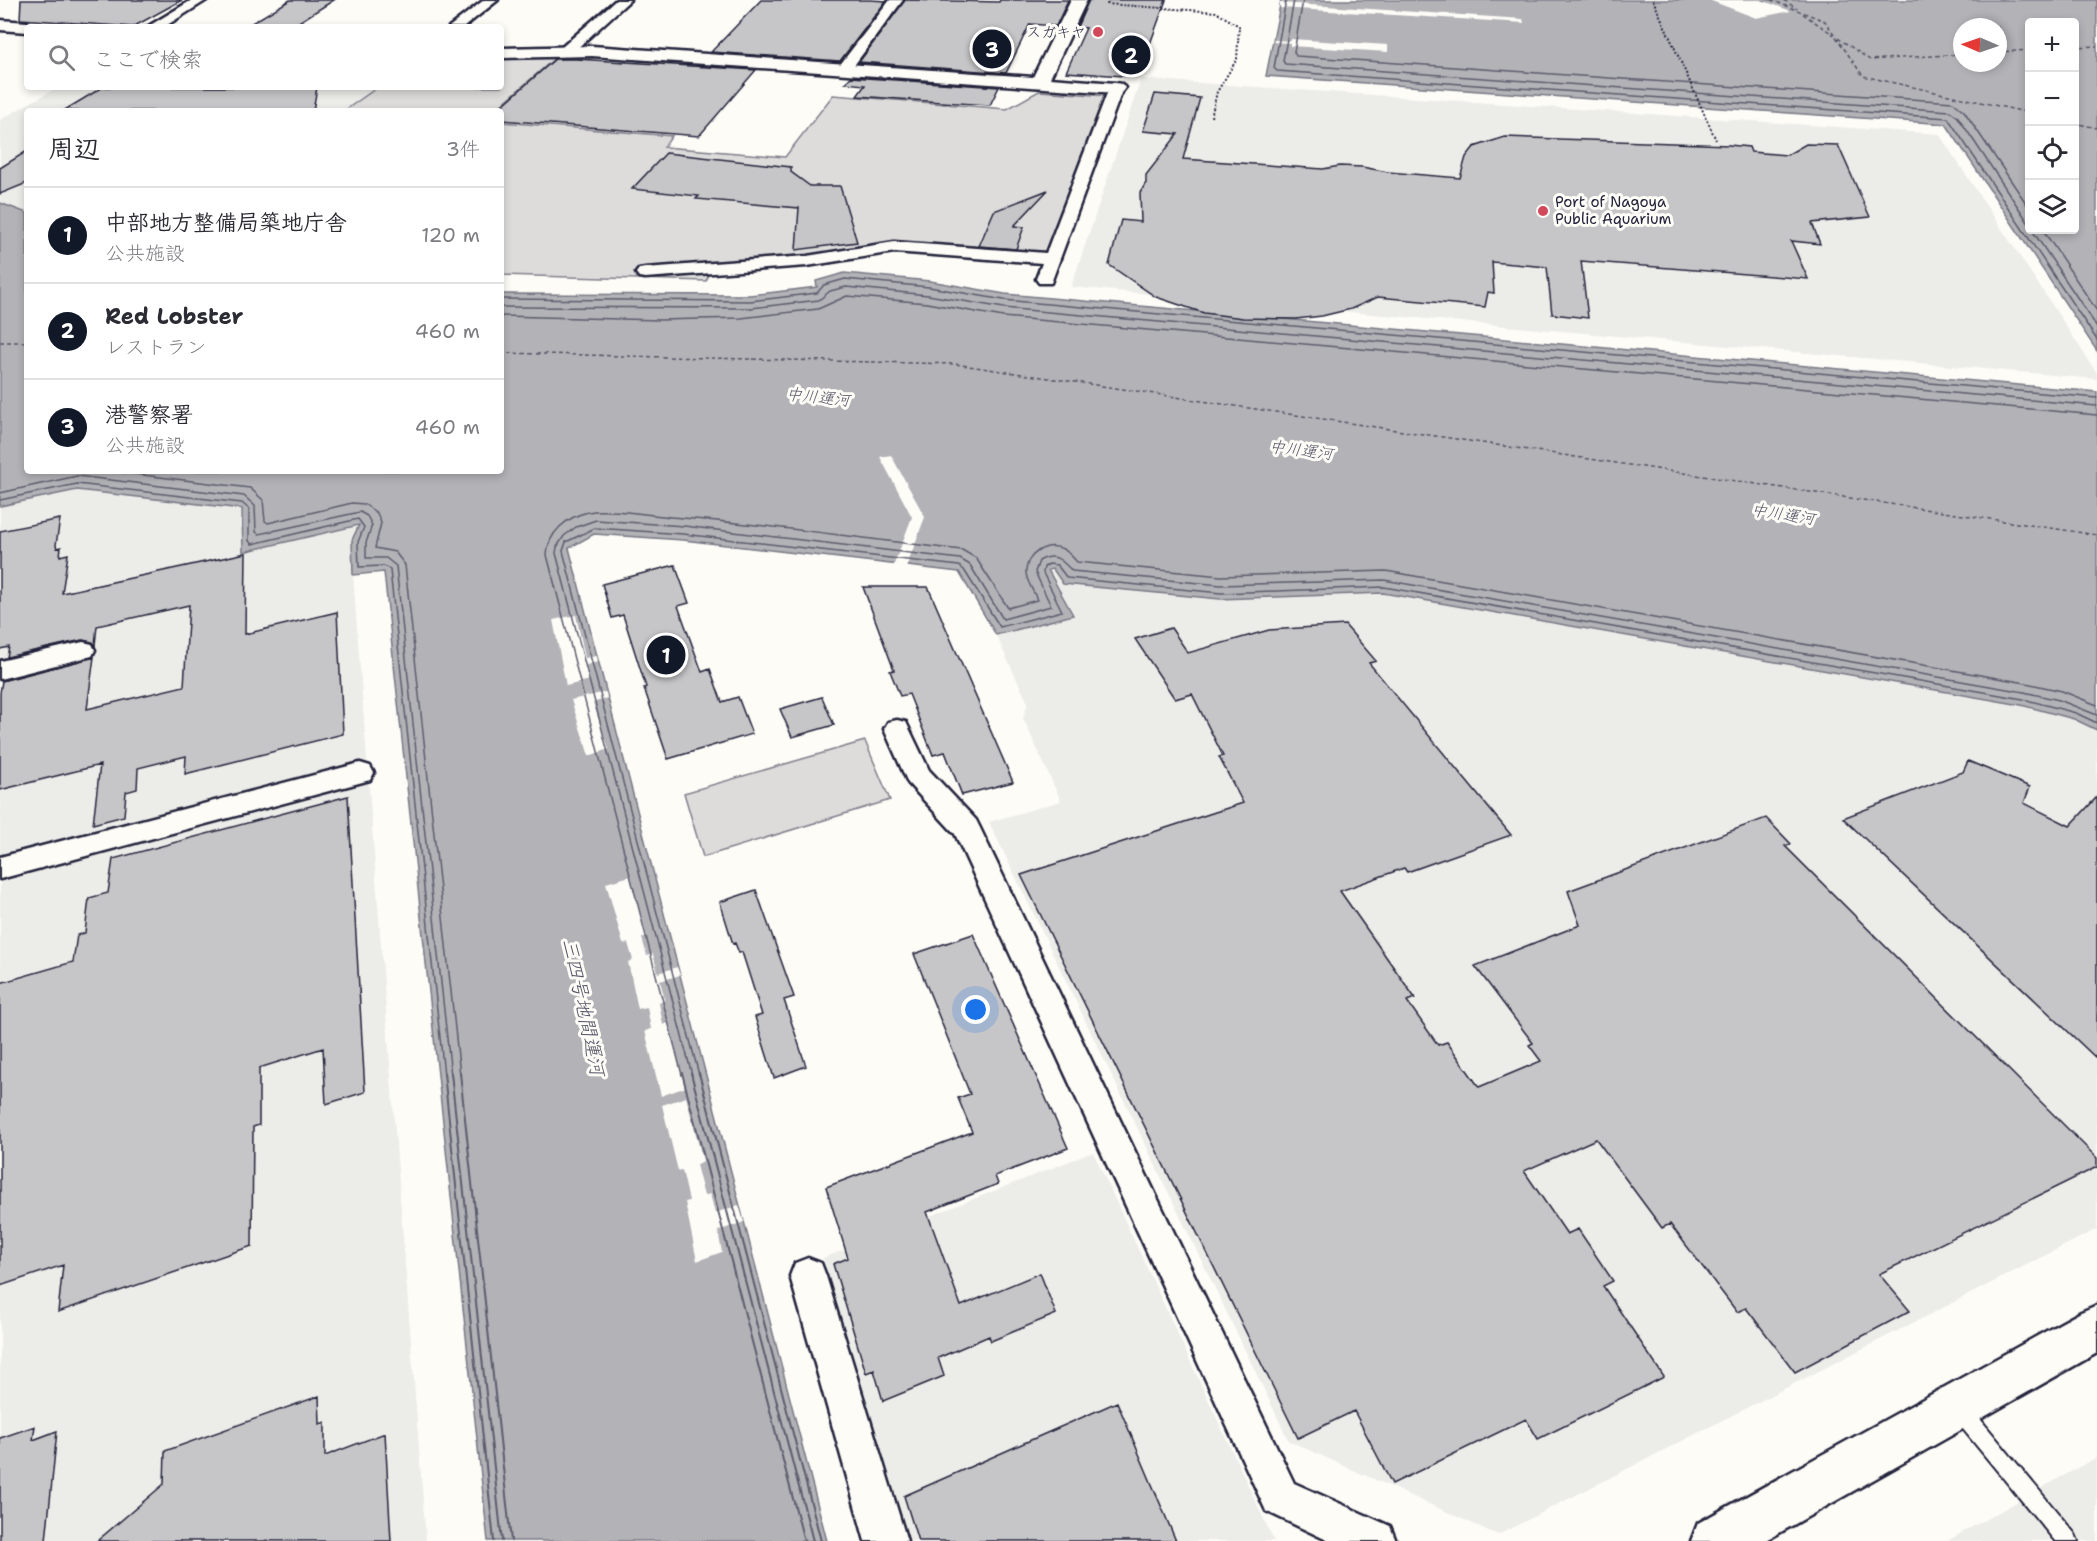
<!DOCTYPE html>
<html lang="ja">
<meta charset="utf-8">
<style>
body{margin:0;font-family:"Shantell Sans","Klee One",sans-serif;background:#f2f2f3;color:#2b2b33}
.controls{position:absolute;right:18px;top:18px;display:grid;overflow:hidden;border-radius:6px;box-shadow:0 3px 9px #0003}
.controls button{width:54px;height:54px;display:grid;place-items:center;padding:0;border:0;border-bottom:2px solid #e1e1e2;background:#fff;color:#2b2b33;font:30px sans-serif}
.compass{position:absolute;left:1953px;top:18px;width:54px;height:54px;border-radius:50%;background:#fff;box-shadow:0 3px 9px #0003;rotate:272deg}
.you{position:absolute;left:976px;top:1010px;width:21px;height:21px;margin:-15px;border:4px solid #fff;border-radius:50%;background:#1a73e8;box-shadow:0 0 0 9px #1a73e833}
.badge{display:grid;place-items:center;width:39px;height:39px;border-radius:50%;background:#111827;color:#fff;font-size:20px;font-weight:700}
.pin{position:absolute;translate:-50% -50%;border:3px solid #fff;box-shadow:0 2px 6px #0006}
.list{margin:0;padding:0;list-style:none}
h2{display:flex;justify-content:space-between;align-items:center;height:78px;margin:0;padding:0 24px;font-size:26px}
h2 small{font-size:20px;font-weight:400;color:#7c7c81}
.list li{display:grid;grid-template-columns:39px 1fr auto;gap:18px;align-items:center;box-sizing:border-box;height:96px;padding:0 24px;border-top:2px solid #e1e1e2}
.list b{display:block;font-size:22px;white-space:nowrap}
.list p{margin:0;font-size:20px;white-space:nowrap;color:#7c7c81}
.list em{font-size:20px;font-style:normal;color:#7c7c81}
.icon{flex:none;width:33px;height:33px;fill:none;stroke:currentColor;stroke-width:2;stroke-linecap:round;stroke-linejoin:round}
.map{position:relative;flex:none;width:2097px;height:1541px;overflow:hidden}
.search{position:absolute;background:#fff;box-shadow:0 3px 9px #0003;left:24px;top:24px;width:480px;height:66px;display:flex;align-items:center;gap:15px;box-sizing:border-box;padding:0 21px;border-radius:6px;color:#7c7c81;font-size:22px}
.panel{position:absolute;background:#fff;box-shadow:0 3px 9px #0003;left:24px;top:108px;width:480px;height:366px;border-radius:6px}
.map>svg:first-child{display:block}
.built{fill:#ecece9}
.green{fill:#dddcdb;stroke:#807f8b;stroke-width:1.5}
.water{fill:#b2b2b7;stroke:#787885;stroke-width:1.5;fill-rule:evenodd}
.pier{fill:#fdfcf7}
.lines{fill:none;stroke-linecap:round;stroke-linejoin:round}
.shore-far1{stroke:#5c5c6d;stroke-width:1.5}
.shore{stroke:#5c5c6d;stroke-width:2}
.ferry{stroke:#545466;stroke-width:1.5;stroke-dasharray:4 3;stroke-linecap:butt}
.building{fill:#c6c6c8;stroke:#22223b;stroke-width:1.5}
.service-casing{stroke:#22223b;stroke-width:4}
.minor-casing{stroke:#22223b;stroke-width:5}
.tertiary-casing{stroke:#22223b;stroke-width:5}
.path{stroke:#22223b;stroke-width:2;stroke-dasharray:2 2;stroke-linecap:butt}
.service{fill:#fdfcf7;fill-rule:evenodd}
.minor{fill:#fdfcf7;fill-rule:evenodd}
.tertiary{fill:#fdfcf7;fill-rule:evenodd}
.poi-dot{fill:#d1495b;stroke:#fdfcf7;stroke-width:2}
.labels{text-anchor:middle;dominant-baseline:central;stroke-width:6;stroke-linejoin:round;paint-order:stroke}
.far-poi-label{font-size:15px;fill:#22223b;stroke:#fdfcf7;text-anchor:end}
.far-water-label{font-size:16px;font-style:italic;fill:#545466;stroke:#fdfcf7}
.water-label{font-size:20px;font-style:italic;fill:#545466;stroke:#fdfcf7}
</style>
<div class="map">
<svg width="2097" height="1541" viewBox="0 0 2097 1541">
<rect width="100%" height="100%" fill="#fdfcf7"/>
<filter id="ink" filterUnits="userSpaceOnUse"><feTurbulence type="fractalNoise" baseFrequency=".0167" numOctaves="2"/><feDisplacementMap in="SourceGraphic" scale="12" xChannelSelector="R" yChannelSelector="G"/><feConvolveMatrix kernelMatrix="1 2 1 2 8 2 1 2 1" color-interpolation-filters="sRGB"/></filter>
<g filter="url(#ink)">
<!-- built -->
<path class="built" d="M1141 79 1939 134 2097 373V379L1071 287Z
M58 87H378L344 111H27V213L0 203V120Z
M76 490 243 509V552L360 525 352 540 353 575 426 1541H0V506Z
M1053 569 1063 584 1220 599 1383 593 2021 705 2074 719 2097 730V1229L1498 1535 1289 1441 989 822 1061 801 1023 718 1028 703 996 635 1073 615 1047 570Z
M1093 1152 1274 1541H907L823 1258Z
M2097 1457V1541H1947Z"/>
<!-- green -->
<path class="green" d="M556 57 494 111H344L378 87H501V59Z
M1039 91 1107 96 1047 253 900 242 711 270 706 281 501 275V122L672 136 664 147 785 157 833 95 1007 109Z
M865 741 890 800 703 857 684 793Z"/>
<!-- water -->
<path class="water" d="M1281 0H2097V351L1946 124 1266 76ZM2030 22H2074V230H2030ZM1962 27H1998V63H1962Z
M0 203 27 213V471H501V294L750 295 817 287 816 281 844 273 930 281 1005 294 2097 392V730L2074 719 2021 705 1383 593 1220 599 1063 584 1053 569 1048 570 1073 615 996 635 959 572 683 540 594 534 569 548 827 1541H488L384 572 353 575 352 540 359 525 243 552 242 509 77 490 0 506Z"/>
<!-- pier -->
<path class="pier" d="M1709 0H1761L1791 11 1756 18Z
M1280 3 1523 19 1524 23 1280 8Z
M1291 39 1388 45V52L1290 46V43L1273 42 1274 40 1291 41Z
M891 455 925 517 906 568 893 567 912 517 880 457Z
M576 615 585 658 597 656 598 662 586 665 590 680 566 686 553 620Z
M606 692 607 698 593 703 609 749 589 756 571 700Z
M630 876 647 936 642 938 647 956 653 954 658 973 677 967 680 975 660 981 665 1000 659 1003 663 1025 668 1023 686 1087 661 1096 645 1031 651 1029 647 1007 638 1009 628 962 633 960 628 943 623 944 606 883Z
M686 1097 703 1161 696 1165 704 1196 710 1194 715 1213 739 1205 744 1222 718 1231 722 1252 697 1261 685 1202 689 1201 682 1170 678 1171 662 1105Z"/>
<g class="lines">
<!-- shore-far1 -->
<path class="shore-far1" d="M1286 0 1274 68 1277 71 1948 118 2097 340
M1294 0 1283 61 1285 64 1950 111 1958 117 2030 225
M1303 0 1294 52 1296 56 1953 102 1964 111 2030 209
M2032 230 2097 327
M2043 230 2097 311
M501 299 750 301 817 293 824 285 845 279 929 287 1004 300 2097 398
M501 307 751 308 819 300 830 291 846 287 928 295 1004 308 2097 406
M501 316 660 320 741 318 818 309 847 296 927 303 1003 317 2097 415
M110 471 250 488 263 500 265 521 268 523 352 503 364 504 377 513 381 523 375 548 395 552 405 565 460 1075
M0 493 77 476 244 496 255 506 256 532 259 534 360 512 367 516 372 525 366 543V558H386L396 566 451 1075
M0 500 77 484 242 503 249 509V541L252 544 358 519 364 527 358 542 359 567 384 566 390 570 444 1075
M682 1075 547 555C548 532 567 517 588 512 608 508 648 515 670 517 768 524 865 539 962 550L976 558 1008 608 1037 600C1034 591 1027 583 1026 573 1025 555 1046 541 1063 549 1069 552 1073 558 1077 562L1221 576 1386 571 2026 683 2062 691 2097 705
M692 1075 556 553 557 547 564 536 576 527 596 520 684 526 960 559 970 565 1003 619 1051 606 1035 572 1039 561C1054 552 1061 559 1072 571L1221 585 1384 580 2024 692 2059 700 2097 715
M699 1075 563 551 566 542 595 528 683 534 959 566 964 570 1000 627 1062 611 1043 573 1044 567 1049 564 1057 565 1067 578 1221 593 1384 587 2023 699 2076 713 2097 723"/>
<!-- shore -->
<path class="shore" d="M444 1073 494 1541
M451 1073 502 1541
M460 1073 511 1541
M682 1073 804 1541
M691 1073 813 1541
M699 1073 821 1541"/>
<!-- ferry -->
<path class="ferry" d="M1771 0 1825 21 1863 76 2030 113
M1784 0 1797 9
M1803 14 1834 35
M1838 38 1870 60 1962 54
M2074 47 2097 46
M1998 52 2030 50
M2074 123 2097 128
M0 342H27
M501 353 955 364 2097 535"/>
</g>
<!-- building -->
<path class="building" d="M21 0H182L133 27 20 19Z
M290 0H334L291 27H245Z
M761 0H870L886 1 840 61 711 52Z
M905 0 999 2 1000 0H1068L1056 26 1030 24 1006 73 859 62Z
M1089 0H1166L1138 77 1066 72 1086 28 1077 27Z
M555 59H576L756 70 699 136 501 120V111H496Z
M851 77 999 87 990 105 941 102 857 96 865 85 845 83Z
M103 87H317L313 111H63Z
M1155 94 1200 98 1183 159 1323 169 1340 166 1362 167 1388 172 1460 178 1466 157 1474 147 1505 137 1729 145 1749 147 1751 152 1787 155 1806 144 1838 145 1870 217 1812 223 1820 244 1791 241 1808 279 1581 261 1588 318 1552 314 1547 267 1492 262 1494 293 1488 292 1485 307 1378 297 1351 309 1322 316 1296 319 1243 318 1204 313 1156 297 1109 265 1121 220 1141 222 1140 193 1146 183V175L1178 134 1143 131Z
M27 151V183L0 194V168Z
M666 153 791 167V172L810 186H840L857 242 796 250 799 208 696 199 699 196 632 189Z
M1048 190 1014 226 1024 227 1016 249 979 246 994 211Z
M60 519 56 545 57 548 61 547 60 556 68 554 62 593 246 553 245 634 337 612 343 734 185 774 186 756 138 768 137 789 126 792 124 816 93 824 100 765 0 790V693L2 681 94 657 87 709 184 686 189 605 97 626 95 645 92 642 82 640 7 657 9 647 0 649V531Z
M675 565 689 603 678 606 702 672 710 669 722 702 738 697 752 734 668 759 644 688 646 687 623 615 612 618 602 584Z
M863 587H928L1013 782 962 795 945 752 933 755 909 694 900 696 890 671 894 670Z
M1345 625 1376 661 1369 663 1511 835 1407 872 1404 868 1340 891 1415 998 1407 1001 1438 1045 1447 1042 1479 1087 1541 1061 1529 1045 1533 1043 1475 966 1580 925 1568 891 1766 818 1791 844 1785 846 2097 1158V1167L1879 1274 1910 1311 1795 1372 1746 1308 1737 1312 1670 1224 1662 1228 1596 1139 1524 1171 1567 1234 1578 1229 1613 1281 1603 1286 1664 1377 1538 1439 1526 1419 1392 1484 1354 1411 1298 1438 1021 875 1243 803 1219 757 1223 756 1192 694 1175 699 1135 639 1171 628 1188 653 1269 630Z
M822 697 834 725 792 737 780 709Z
M1968 761 2030 787 2024 803 2070 826 2097 797V1059L1843 818 1963 772Z
M348 796 365 1092 326 1104 323 1048 259 1068V1125L253 1127 252 1246 58 1312 63 1265 0 1286V983L73 962 77 935 85 933 89 898 108 893 113 859Z
M756 890 794 997 784 1000 806 1066 774 1078 755 1017 762 1015 742 952 739 953 735 943 733 944 720 902Z
M973 934 1068 1148 995 1176 998 1184 927 1212 961 1306 1040 1273 1056 1314 991 1341 989 1336 938 1358 944 1376 883 1401 874 1370 866 1373 833 1264 848 1258 826 1187 972 1132 958 1098 970 1094 914 954Z
M319 1396 320 1424 325 1422V1456L385 1433 391 1541H97L164 1484 165 1451Z
M1117 1402 1176 1541H918L904 1496Z
M35 1426 33 1440 57 1431 46 1541H0V1438Z"/>
<g class="lines">
<defs>
<path id="service" d="M1960 1400 1967 1403 2075 1534 2078 1541H2055L1953 1417 1950 1410 1953 1403Z"/>
<path id="minor" d="M192 0H207L164 27H147Z
M484 0H498L464 27H449Z
M616 0H630L572 53H562L560 50 562 47Z
M890 0H903L849 72H839L837 69 839 66Z
M1116 84 1123 88 1051 283H1039L1036 279 1042 263 894 252 807 266 645 278 639 277 636 273 639 269 645 268 807 256 894 242 1046 253 1109 88Z
M83 642 92 644 95 650 92 656 0 679V661Z
M897 720 906 722 929 770 976 820 980 828 1294 1483 1390 1526 1396 1541H1329L1266 1511 955 834 908 783 884 729 888 722Z
M360 763 370 766 374 773 370 780 0 879V857Z
M808 1258 821 1263 826 1276 907 1541H865L790 1276 795 1263Z"/>
<path id="tertiary" d="M1071 0H1087L1050 78 1116 83 1122 84 1125 88 1122 92 1116 93 592 56 501 58V48L592 46 1033 77Z
M0 20 27 22 35 27H27V32L0 30Z
M2097 1305V1353L1765 1541H1691L1698 1523 2081 1312Z"/>
</defs>
<!-- service casing -->
<use href="#service" class="service-casing"/>
<!-- minor casing -->
<use href="#minor" class="minor-casing"/>
<!-- tertiary casing -->
<use href="#tertiary" class="tertiary-casing"/>
<!-- path -->
<path class="path" d="M1109 0 1107 4 1216 12 1239 26 1237 59 1217 92 1211 117
M1653 0 1716 140"/>
<!-- service -->
<use href="#service" class="service"/>
<!-- minor -->
<use href="#minor" class="minor"/>
<!-- tertiary -->
<use href="#tertiary" class="tertiary"/>
</g>
</g>
<!-- markers -->
<g class="poi-dot">
<circle cx="1098" cy="32" r="6"/>
<circle cx="1543" cy="211" r="6"/>
</g>
<g class="labels">
<!-- far-poi labels -->
<g class="far-poi-label">
<text x="1086" y="32">スガキヤ</text>
<text x="1555" y="202" text-anchor="start">Port of Nagoya<tspan x="1555" dy="17">Public Aquarium</tspan></text>
</g>
<!-- far-water labels -->
<g class="far-water-label">
<text transform="translate(818 397) rotate(6)">中川運河</text>
<text transform="translate(1301 450) rotate(7)">中川運河</text>
<text transform="translate(1783 514) rotate(9)">中川運河</text>
</g>
<!-- water labels -->
<g class="water-label">
<text transform="translate(584 1007) rotate(78)">三四号地間運河</text>
</g>
</g>
</svg>
<div class="controls">
<button>+</button>
<button>−</button>
<button><svg class="icon" aria-label="locate" viewBox="0 0 24 24"><circle cx="12" cy="12" r="6"/><path d="M12 2v4M12 18v4M2 12h4M18 12h4"/></svg></button>
<button><svg class="icon" aria-label="layers" viewBox="0 0 24 24"><path d="M12 4l9 5-9 5-9-5zM3 14l9 5 9-5"/></svg></button>
</div>
<svg class="compass" viewBox="-18 -18 36 36"><path d="M0-13l5 13h-10z" fill="#e53935"/><path d="M0 13l5-13h-10z" fill="#7c7c81"/></svg>
<div class="you"></div>
<div class="pin badge" style="left:666px;top:655px">1</div>
<div class="pin badge" style="left:1131px;top:55px">2</div>
<div class="pin badge" style="left:992px;top:49px">3</div>
<div class="search"><svg class="icon" aria-label="search" viewBox="0 0 24 24"><circle cx="10" cy="10" r="6"/><path d="M15 15l6 6"/></svg>ここで検索</div>
<section class="panel">
<h2>周辺<small>3件</small></h2>
<ul class="list">
<li><span class="badge">1</span><div><b>中部地方整備局築地庁舎</b><p>公共施設</p></div><em>120 m</em></li>
<li><span class="badge">2</span><div><b>Red Lobster</b><p>レストラン</p></div><em>460 m</em></li>
<li><span class="badge">3</span><div><b>港警察署</b><p>公共施設</p></div><em>460 m</em></li>
</ul>
</section>
</div>
